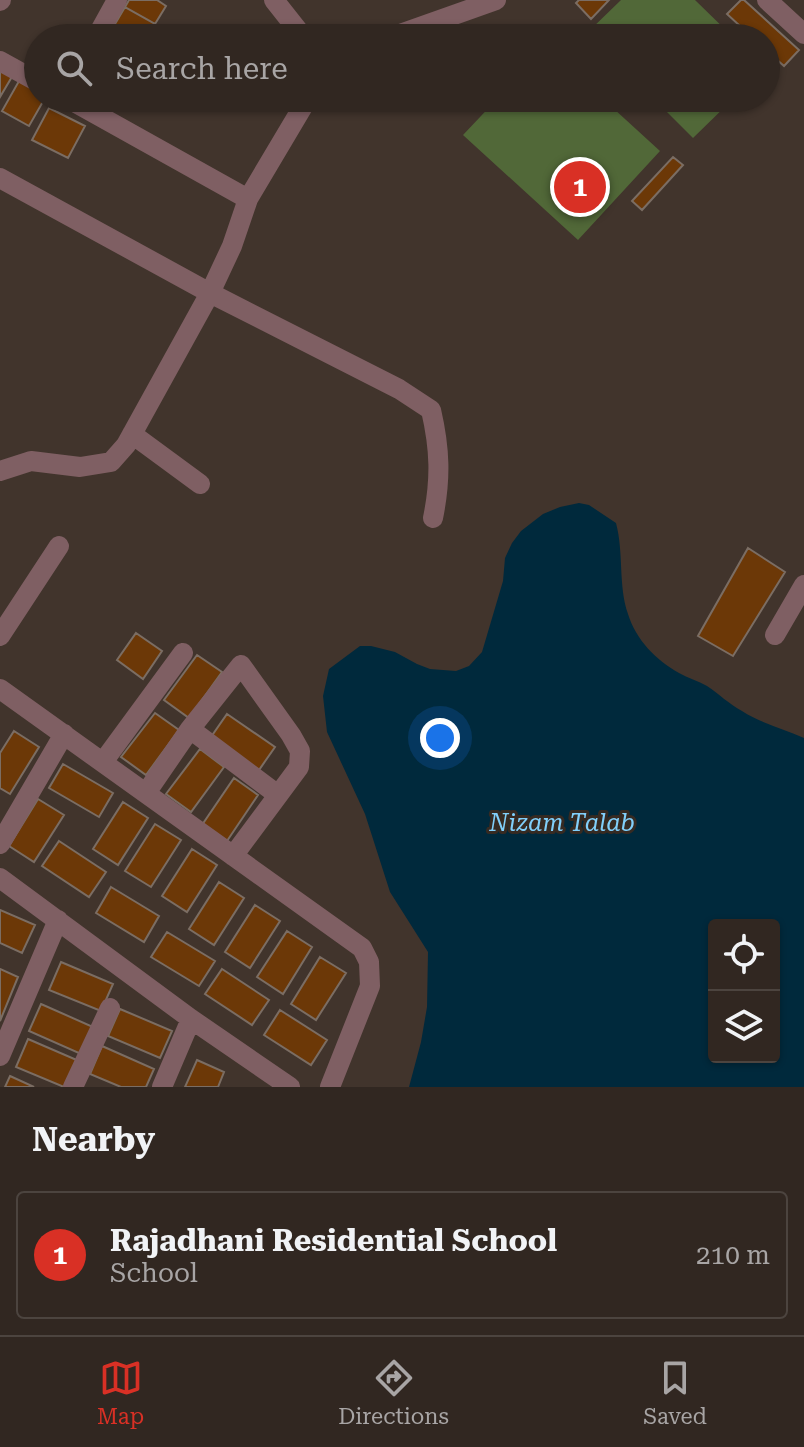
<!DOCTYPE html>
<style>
body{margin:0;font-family:"Roboto Serif",serif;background:#3d332e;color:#f1f3f6}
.controls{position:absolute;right:24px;bottom:24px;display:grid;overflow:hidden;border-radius:8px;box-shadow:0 2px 6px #0004}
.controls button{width:72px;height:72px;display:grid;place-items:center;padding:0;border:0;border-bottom:2px solid #4c443f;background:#312721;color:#f1f3f6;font:40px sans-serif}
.you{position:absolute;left:440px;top:738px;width:28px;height:28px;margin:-20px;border:6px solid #fff;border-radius:50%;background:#1a73e8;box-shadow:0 0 0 12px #1a73e833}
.badge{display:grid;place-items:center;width:52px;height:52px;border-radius:50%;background:#d93025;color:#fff;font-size:26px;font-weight:700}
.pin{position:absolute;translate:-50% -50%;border:4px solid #fff;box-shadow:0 2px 8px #0006}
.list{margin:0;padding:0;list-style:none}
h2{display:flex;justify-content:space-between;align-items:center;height:104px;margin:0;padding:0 32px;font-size:34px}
h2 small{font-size:26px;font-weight:400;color:#a8a5a5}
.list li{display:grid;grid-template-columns:52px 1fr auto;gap:24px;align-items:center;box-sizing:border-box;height:128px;margin:0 16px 16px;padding:0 16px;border:2px solid #4c443f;border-radius:8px}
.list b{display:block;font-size:30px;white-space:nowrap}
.list p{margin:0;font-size:26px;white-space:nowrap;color:#a8a5a5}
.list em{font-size:26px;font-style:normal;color:#a8a5a5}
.icon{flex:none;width:44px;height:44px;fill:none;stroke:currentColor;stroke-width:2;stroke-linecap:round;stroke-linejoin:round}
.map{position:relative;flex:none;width:804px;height:1087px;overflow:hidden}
.search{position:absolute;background:#312721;box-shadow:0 2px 6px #0004;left:24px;right:24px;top:24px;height:88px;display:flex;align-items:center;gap:20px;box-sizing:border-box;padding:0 28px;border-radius:44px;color:#a8a5a5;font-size:30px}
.sheet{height:248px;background:#312721}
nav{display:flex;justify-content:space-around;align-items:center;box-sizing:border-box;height:112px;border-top:2px solid #4c443f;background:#312721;font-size:22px;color:#a8a5a5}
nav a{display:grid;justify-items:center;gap:4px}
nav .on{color:#d93025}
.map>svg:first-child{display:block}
.green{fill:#516838}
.water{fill:#00293c;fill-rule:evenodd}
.building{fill:#6c3807;stroke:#7b6d63;stroke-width:2}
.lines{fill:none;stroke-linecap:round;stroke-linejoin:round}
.minor{stroke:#7f5f63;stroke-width:20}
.labels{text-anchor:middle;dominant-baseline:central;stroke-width:6;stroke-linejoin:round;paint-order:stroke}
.water-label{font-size:24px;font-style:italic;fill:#81cffa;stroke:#362a22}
</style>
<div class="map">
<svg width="804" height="1087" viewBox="0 0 804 1087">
<rect width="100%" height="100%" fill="#41342c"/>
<!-- green -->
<path class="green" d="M621 0H695L734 38H592L587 33Z
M498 98H602L660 151 578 240 463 135Z
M653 98H734L693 138Z"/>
<!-- water -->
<path class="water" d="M579 503 589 505 616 523C624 553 618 585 628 614 636 640 656 660 679 673 688 678 698 681 707 686 719 694 729 704 742 711 760 723 784 729 804 738V1087H409L421 1042 427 1007 428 952 390 892 365 814 327 732 323 696 329 669 360 646H371L395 652 417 664 430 669 456 671 469 666 482 652 503 581 505 558 512 543 521 531 543 514 560 507ZM714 925H774V1057H714Z"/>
<!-- building -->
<path class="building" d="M129 0H157L166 6 155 24 125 7Z
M579 0H609L591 19 576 3Z
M741 0H744L799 50 784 66 766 50V38H753L727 14Z
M125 7 155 24 147 38H128L112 29Z
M447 27 456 38H434Z
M0 67 13 75 0 97Z
M19 81 38 92V98H45L29 126 2 111Z
M49 108 85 126 68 158 32 140Z
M673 157 683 165 642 210 632 201Z
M748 548 785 572 733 656 698 636Z
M136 633 162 651 143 679 117 660Z
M197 655 222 672 189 718 164 700Z
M155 713 179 730 146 775 121 757Z
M227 714 275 747 259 770 211 737Z
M14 731 39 747 10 794 0 788V753Z
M200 749 224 767 191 812 166 794Z
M63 764 113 793 99 817 49 788Z
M234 778 258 795 227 841 202 825Z
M38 799 64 815 34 862 9 846Z
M123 802 148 818 118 865 93 849Z
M155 824 181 840 151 887 125 871Z
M59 841 106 872 89 897 42 866Z
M192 849 217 865 187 912 162 896Z
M219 882 244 898 214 945 189 929Z
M111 887 159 916 144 942 96 913Z
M255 905 280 921 250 968 225 952Z
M0 910 35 925 22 953 0 943Z
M287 931 312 947 283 994 257 977Z
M167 932 215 961 199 986 151 957Z
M320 957 346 973 316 1020 291 1004Z
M61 962 113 984 101 1011 49 990Z
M0 969 18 977 0 1021Z
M222 969 269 1000 252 1025 205 994Z
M41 1004 93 1027 81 1054 29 1031Z
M120 1009 172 1031 160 1058 108 1036Z
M280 1010 327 1040 311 1065 264 1035Z
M28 1039 79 1061 64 1087 16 1067Z
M102 1046 154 1069 146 1087H121L90 1074Z
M197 1060 224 1072 218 1087H185Z
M10 1076 34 1087H5Z"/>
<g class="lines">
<!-- minor -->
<path class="minor" d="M274 0 304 38
M767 0 804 34
M0 1 1 0
M96 38 117 0
M389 38 496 0
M0 61 38 82
M67 98 248 199
M0 178 210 293 399 389 431 410C440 449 441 479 433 518
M132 434 200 484
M0 471 31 461 80 467 111 462 126 445 210 293 232 246 248 199 308 98
M775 635 804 585
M0 636 59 546
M0 689 362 948 369 962 370 986 330 1087
M190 729 278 795
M103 762 183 653
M146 793 190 729 241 665 291 735 300 751 299 767 233 856
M0 844 64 734
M0 878 191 1019 290 1087
M0 1056 58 920
M73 1087 110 1008
M162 1087 191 1019"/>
</g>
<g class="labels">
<!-- water labels -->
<g class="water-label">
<text x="562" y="823">Nizam Talab</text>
</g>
</g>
</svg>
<div class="controls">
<button><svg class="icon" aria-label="locate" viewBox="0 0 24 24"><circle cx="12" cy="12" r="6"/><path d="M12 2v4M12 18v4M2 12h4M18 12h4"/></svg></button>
<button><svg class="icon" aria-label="layers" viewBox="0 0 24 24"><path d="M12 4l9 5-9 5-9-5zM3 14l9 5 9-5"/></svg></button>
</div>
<div class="you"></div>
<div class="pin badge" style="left:580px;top:187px">1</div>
<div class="search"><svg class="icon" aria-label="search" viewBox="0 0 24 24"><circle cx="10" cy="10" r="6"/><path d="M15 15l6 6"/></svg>Search here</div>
</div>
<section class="sheet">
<h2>Nearby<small></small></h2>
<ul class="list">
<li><span class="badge">1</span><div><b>Rajadhani Residential School</b><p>School</p></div><em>210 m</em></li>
</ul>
</section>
<nav>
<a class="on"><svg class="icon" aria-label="map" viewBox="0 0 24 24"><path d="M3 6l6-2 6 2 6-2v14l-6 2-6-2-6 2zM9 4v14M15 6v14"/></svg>Map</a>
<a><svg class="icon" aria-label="directions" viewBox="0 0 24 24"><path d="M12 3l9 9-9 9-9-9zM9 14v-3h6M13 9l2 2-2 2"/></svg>Directions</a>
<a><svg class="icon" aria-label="saved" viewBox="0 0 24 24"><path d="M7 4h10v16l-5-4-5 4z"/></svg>Saved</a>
</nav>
